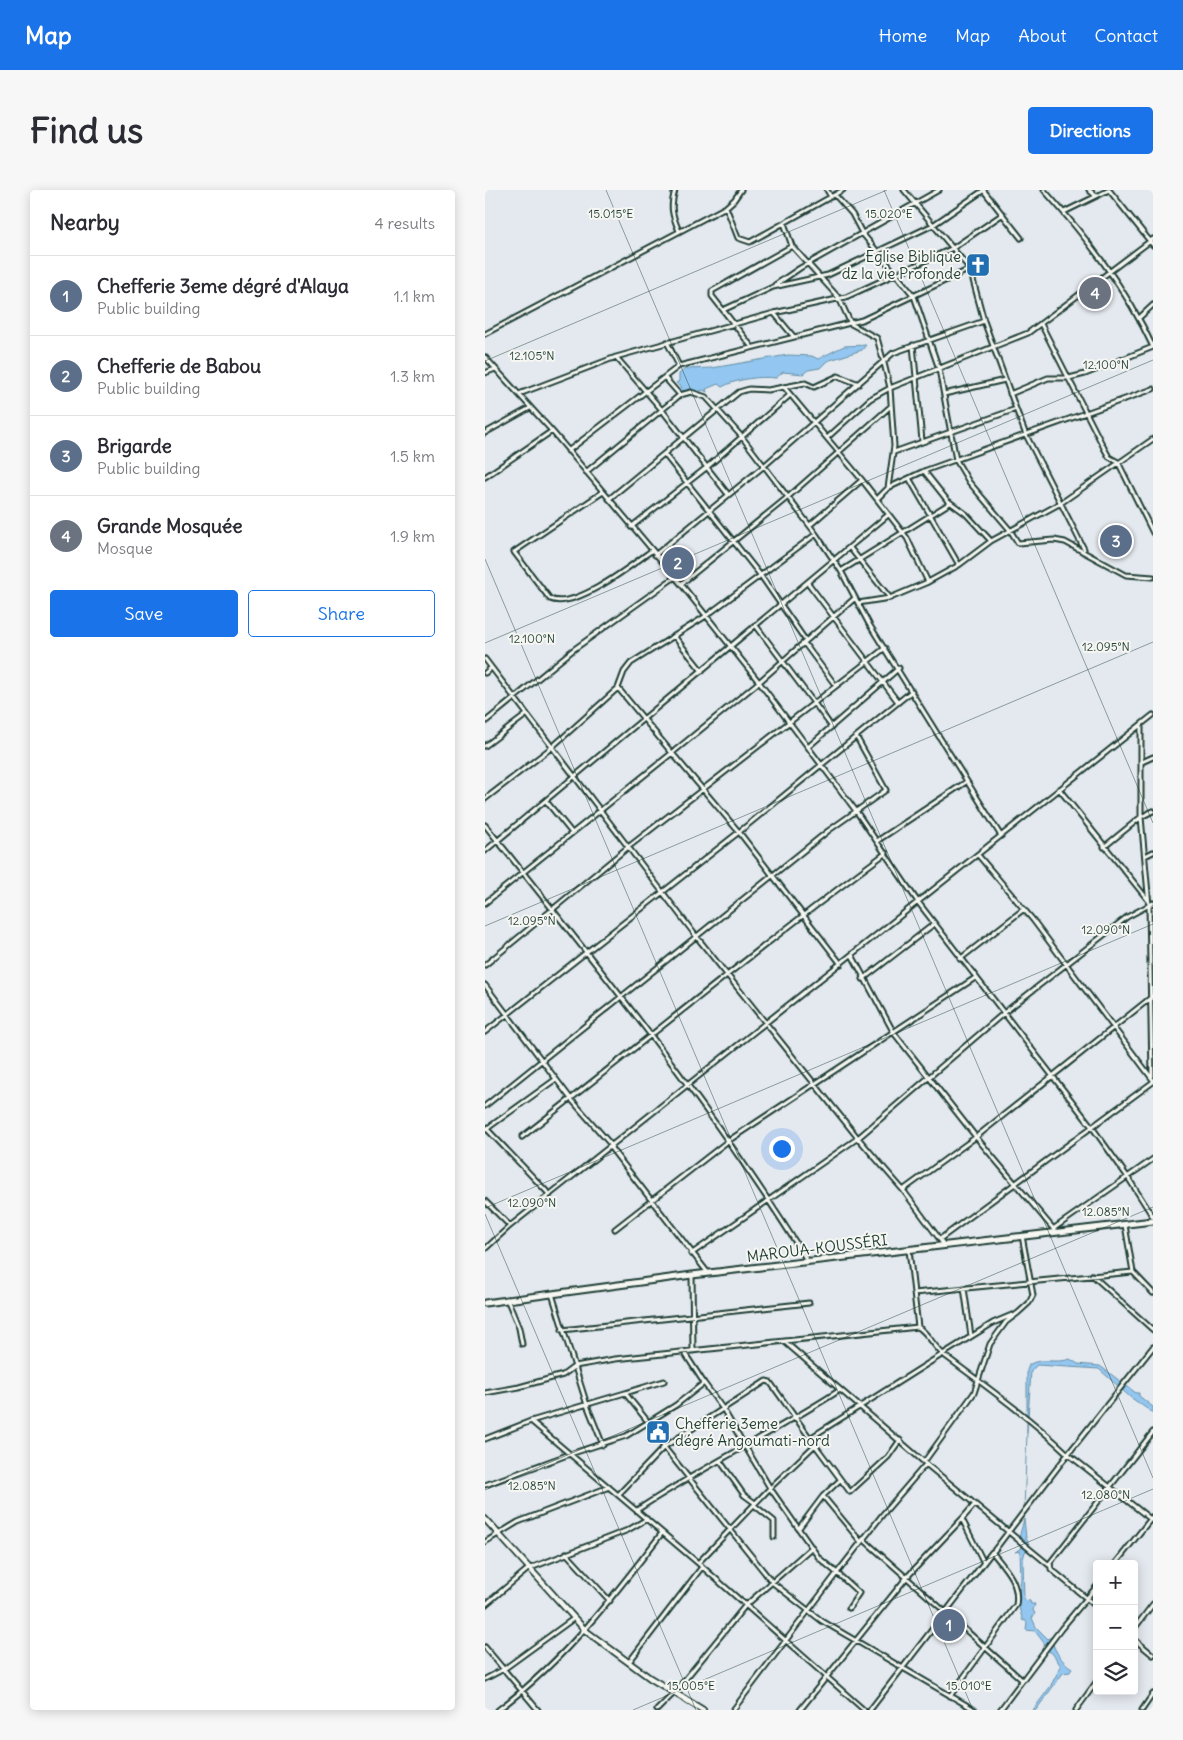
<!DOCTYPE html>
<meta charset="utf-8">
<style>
body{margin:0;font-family:Delius,sans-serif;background:#f7f7f7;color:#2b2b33}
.controls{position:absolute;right:15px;bottom:15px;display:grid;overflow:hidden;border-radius:5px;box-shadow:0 2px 12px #0003}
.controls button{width:45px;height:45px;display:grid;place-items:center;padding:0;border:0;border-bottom:1px solid #e1e1e2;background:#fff;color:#2b2b33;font:25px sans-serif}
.you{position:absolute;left:296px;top:958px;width:18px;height:18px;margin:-12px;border:4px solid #fff;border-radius:50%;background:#1a73e8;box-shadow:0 0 0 8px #1a73e833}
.badge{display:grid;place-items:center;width:32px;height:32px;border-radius:50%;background:#1a73e8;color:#fff;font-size:16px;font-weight:700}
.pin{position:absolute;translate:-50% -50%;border:2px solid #fff;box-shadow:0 1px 5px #0006}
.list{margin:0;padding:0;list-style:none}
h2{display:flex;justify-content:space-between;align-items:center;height:65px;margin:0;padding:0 20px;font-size:21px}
h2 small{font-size:16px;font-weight:400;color:#7c7c81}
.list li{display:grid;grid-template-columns:32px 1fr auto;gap:15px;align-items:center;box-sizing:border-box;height:80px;padding:0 20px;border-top:1px solid #e1e1e2}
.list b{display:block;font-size:19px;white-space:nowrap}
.list p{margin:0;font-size:16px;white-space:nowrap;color:#7c7c81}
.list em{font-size:16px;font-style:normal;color:#7c7c81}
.actions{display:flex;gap:10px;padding:15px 20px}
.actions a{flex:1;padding:11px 0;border:1px solid #1a73e8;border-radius:5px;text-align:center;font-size:18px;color:#1a73e8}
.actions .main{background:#1a73e8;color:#fff}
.icon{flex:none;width:28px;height:28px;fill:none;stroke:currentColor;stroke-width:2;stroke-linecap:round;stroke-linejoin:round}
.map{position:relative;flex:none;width:668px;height:1520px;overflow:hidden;border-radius:5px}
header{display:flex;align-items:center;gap:30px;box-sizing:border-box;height:70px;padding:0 25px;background:#1a73e8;color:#fff}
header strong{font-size:24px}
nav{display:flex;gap:28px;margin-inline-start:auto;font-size:18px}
.intro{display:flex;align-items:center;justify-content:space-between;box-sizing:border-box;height:120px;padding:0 30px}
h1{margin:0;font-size:35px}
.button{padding:12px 22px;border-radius:5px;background:#1a73e8;color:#fff;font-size:18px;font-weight:700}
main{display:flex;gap:30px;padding:0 30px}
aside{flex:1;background:#fff;border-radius:5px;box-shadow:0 2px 12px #0003}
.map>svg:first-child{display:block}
.water{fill:#93c6f0;stroke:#658fa5}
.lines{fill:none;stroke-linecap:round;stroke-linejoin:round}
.stream{stroke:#658fa5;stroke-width:1}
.minor-casing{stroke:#1f3d34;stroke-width:7}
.major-casing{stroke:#1f3d34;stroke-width:8}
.highway-casing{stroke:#1f3d34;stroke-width:9}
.minor{stroke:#f6f6f2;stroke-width:3}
.major{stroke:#f6f6f2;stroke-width:4.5}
.highway{stroke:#f6f6f2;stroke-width:5}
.ticks{fill:none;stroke:#1f3d34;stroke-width:1;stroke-opacity:0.45}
.labels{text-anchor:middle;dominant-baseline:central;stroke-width:4;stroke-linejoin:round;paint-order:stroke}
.poi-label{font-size:15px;fill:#1f3d34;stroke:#f6f6f2;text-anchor:end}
.street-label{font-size:15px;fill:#1f3d34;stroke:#f6f6f2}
.ticks-label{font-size:12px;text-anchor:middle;fill:#1f3d34;stroke:#f6f6f2;stroke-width:4;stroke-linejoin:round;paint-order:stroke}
</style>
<header>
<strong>Map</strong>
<nav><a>Home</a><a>Map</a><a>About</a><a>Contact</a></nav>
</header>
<div class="intro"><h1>Find us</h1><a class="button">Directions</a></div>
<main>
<aside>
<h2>Nearby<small>4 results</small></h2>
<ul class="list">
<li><span class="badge" style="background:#5c6f8a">1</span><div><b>Chefferie 3eme dégré d'Alaya</b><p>Public building</p></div><em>1.1 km</em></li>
<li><span class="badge" style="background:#5c6f8a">2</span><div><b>Chefferie de Babou</b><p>Public building</p></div><em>1.3 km</em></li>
<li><span class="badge" style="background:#5c6f8a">3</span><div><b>Brigarde</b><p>Public building</p></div><em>1.5 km</em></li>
<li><span class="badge" style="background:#6b7280">4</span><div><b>Grande Mosquée</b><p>Mosque</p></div><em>1.9 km</em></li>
</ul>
<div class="actions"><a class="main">Save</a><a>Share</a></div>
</aside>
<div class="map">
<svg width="668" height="1520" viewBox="0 0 668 1520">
<rect width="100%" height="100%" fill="#e4e9ef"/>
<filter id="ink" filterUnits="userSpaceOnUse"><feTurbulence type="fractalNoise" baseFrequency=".02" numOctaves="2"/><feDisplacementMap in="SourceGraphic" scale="10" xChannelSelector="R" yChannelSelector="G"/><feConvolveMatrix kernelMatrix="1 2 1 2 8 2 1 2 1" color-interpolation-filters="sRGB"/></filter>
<g filter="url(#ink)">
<!-- water -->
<path class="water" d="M381 155 377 160 342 171 335 178 323 180 318 184 298 182 291 188C275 186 251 189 237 197L233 194 221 199 222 202 218 200 208 204 202 201 194 200 197 197 191 193 194 191V184L200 179 227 178 303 165 327 166 333 169 359 156Z
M585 1169 593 1174 615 1176 651 1203H654V1206L668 1217V1223L645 1207 614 1179 552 1175 546 1181 542 1243V1180L544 1175C554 1167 572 1174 585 1169Z
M539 1329 541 1348 545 1356 540 1362 538 1369 539 1410 545 1411 546 1414H550L548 1420 550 1424 547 1428 551 1437 563 1449 569 1445 567 1452C571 1463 577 1472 587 1478L585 1482 578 1483 551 1520H548L565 1497 576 1476 567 1463 560 1459 559 1453 550 1441 541 1440 542 1433 540 1430 538 1431 533 1414 536 1389 535 1361 530 1362 537 1358 533 1352Z"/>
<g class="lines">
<!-- stream -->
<path class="stream" d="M539 1319 542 1243"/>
<defs>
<path id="minor" d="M190 0C185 17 187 25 194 41
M342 0 346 7
M419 0 485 79 499 131 531 219 541 245 599 359
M559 0C602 48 641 98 668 157
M604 0 611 6
M624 0 668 55
M499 1 536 48
M350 5 367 24 377 43 429 106 454 179 471 270 484 292 525 340 533 353 569 350 580 352 641 385 668 387
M241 17 253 48 265 52 358 0
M579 22 624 0
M299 33 307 56 354 108 366 134 392 148 399 173 405 198 409 256 403 298
M290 95 315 78 454 0
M238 120 227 106V101L307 56
M289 123 309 147
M654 128 668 115
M556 134 619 258 624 267 633 272 668 343
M0 144 241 17 249 10 256 0
M182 152 194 176
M428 155 437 251
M266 156 238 120 288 97 343 85 448 35 499 0
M0 167 67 241 196 394 274 492 371 621 433 712 607 937 642 986 668 1027
M131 167 289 123 361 107 468 58 518 24
M0 183 10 179
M180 188 195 205
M299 197 377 290 422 348 443 392 405 408 373 413
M34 204 131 167 177 220 242 303
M459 204 520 190
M525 204 563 188H584L600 184 668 157
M0 243 45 218
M342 248 385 209 405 198 543 143 668 49
M83 261 194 176 377 130 485 79
M409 262 531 219
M180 265 276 386 321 451
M439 281 462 310 481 324 506 351
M101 282 195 205 206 202 221 207 257 247 331 344 356 381 384 434 516 646
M0 287 67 241
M424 288 474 375 443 392
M118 302 29 362 65 409C90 420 147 375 166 361
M124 309 254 202 264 199 283 200 320 193 329 197 353 186 374 194
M392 309 403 298 439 281 668 199
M325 335 377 290
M146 337 221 278 305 205
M365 358 405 408
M170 365 279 276 408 163 499 131
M474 375 506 351 576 313 668 249
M356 381 465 313
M323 393 413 512
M196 394 303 307 406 216
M272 437 347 537
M189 446 217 481
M319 453 351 496
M0 469 211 746 373 948 418 1000 459 1055
M0 483 6 478
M133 498 139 482 146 473 221 426 331 344
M0 532 88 460 190 387
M656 535V627L664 715 667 886
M0 556 41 525
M323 557 414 478
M657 572 668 567
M574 599 663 710
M0 609 66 558 133 498 187 563 0 713
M61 611 87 643
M0 635C113 776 228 918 323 1072
M392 651 481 592
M619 657 656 627 668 621
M0 661 403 325
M493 665 548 730 668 890
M660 666 668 662
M367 765 409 843 491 947 571 1042
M475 769 539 719
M356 774 254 642 187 563 274 492 370 408
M0 775 142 658 400 458
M378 789 449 734
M0 795 86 909 127 956
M0 842 254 642 427 501
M0 916 343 641 401 600 372 548
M0 937 65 1005
M0 940 71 889
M37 947C158 853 277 754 401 663
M125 957 223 1083
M418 1000 491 947 668 806
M0 1011 25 1036
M640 1035 648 1082 668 1103
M130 1039 243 951 490 788
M568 1039 668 969
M455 1049 668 892
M0 1059 25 1036 668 525
M424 1060 433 1137
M206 1064 373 948 520 822 642 727 668 713
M207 1085 208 1161
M607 1085 668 1140
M479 1098 486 1146
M429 1103 648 1082
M67 1104 102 1215 118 1255
M22 1109 34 1138 37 1154
M533 1123 544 1113 548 1105 537 1046
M77 1140 324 1113
M300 1152 439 1272
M199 1162 219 1193
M0 1203 34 1197 78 1185 90 1176 130 1169 433 1137C444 1144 449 1157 459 1165 502 1197 544 1227 583 1264L668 1157
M140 1203 179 1191
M46 1231 213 1373 379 1520
M325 1248 458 1164 508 1133 527 1125
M0 1249 46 1231 140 1203 164 1233 179 1257 288 1393 337 1431 490 1520
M330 1255 365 1302 403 1267 415 1250
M235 1271 259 1305 270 1313
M441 1274 564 1375
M0 1295 85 1264 141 1246 191 1215 219 1193 238 1219 285 1298 334 1368 352 1383 248 1520
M134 1304 179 1257 281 1191 285 1192 330 1255 285 1298 213 1373
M338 1306 355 1290
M269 1315 289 1331V1347
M152 1320C217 1277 289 1243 355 1200
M477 1329 490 1314
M314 1338 338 1306 376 1352
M378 1349 537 1490
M0 1352 33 1332 124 1297
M508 1362 583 1264 668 1331
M81 1363 125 1411
M630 1374 668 1326
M0 1415 43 1379 143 1340 162 1329
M612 1417 566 1379 565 1373 668 1242
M364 1418 374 1403 352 1383 398 1324 441 1274 439 1272 489 1203 505 1154 521 1132 533 1123
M649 1439 668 1414
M649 1449 668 1465
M0 1457 53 1520
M144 1472 217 1377
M0 1489 19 1479 88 1429
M13 1520C79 1471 128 1407 177 1343
M172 1520 189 1503 260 1416 327 1357
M315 1520 422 1387 477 1329 498 1371
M385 1520 507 1362C520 1378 535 1393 531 1415L465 1506
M515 1520 576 1439 612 1396
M591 1520 612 1491
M657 1520 668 1504"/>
<path id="major" d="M0 1329 101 1441 165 1488 218 1520"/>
<path id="highway" d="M0 1113 207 1085 668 1031"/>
</defs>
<!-- minor casing -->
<use href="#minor" class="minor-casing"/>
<!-- major casing -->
<use href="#major" class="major-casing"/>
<!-- highway casing -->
<use href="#highway" class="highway-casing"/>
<!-- minor -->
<use href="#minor" class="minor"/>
<!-- major -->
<use href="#major" class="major"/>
<!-- highway -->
<use href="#highway" class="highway"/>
</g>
</g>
<!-- ticks -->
<path class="ticks" d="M121 0 668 1288M399 0 668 633M0 171 402 0M0 369 488 1520M0 453 668 170M0 736 668 452M0 1018 668 734M0 1024 211 1520M0 1300 668 1017M148 1520 668 1299"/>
<!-- icons -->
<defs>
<symbol id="church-square" viewBox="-11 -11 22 22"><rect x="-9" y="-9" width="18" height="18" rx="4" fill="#1f6fb2" stroke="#f6f6f2"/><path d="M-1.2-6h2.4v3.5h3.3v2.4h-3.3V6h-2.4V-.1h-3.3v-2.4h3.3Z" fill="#fff"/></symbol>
<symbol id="civic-square" viewBox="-11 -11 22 22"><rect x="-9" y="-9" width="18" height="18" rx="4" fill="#1f6fb2" stroke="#f6f6f2"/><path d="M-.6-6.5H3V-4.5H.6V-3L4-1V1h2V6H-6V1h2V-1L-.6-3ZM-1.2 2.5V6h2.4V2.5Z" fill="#fff"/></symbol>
</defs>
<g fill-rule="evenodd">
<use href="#church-square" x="479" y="61" width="28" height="28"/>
<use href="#civic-square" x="159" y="1228" width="28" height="28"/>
</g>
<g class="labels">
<!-- poi labels -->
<g class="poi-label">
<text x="476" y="66">Eglise Biblique<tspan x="476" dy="17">dz la vie Profonde</tspan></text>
<text x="190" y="1233" text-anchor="start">Chefferie 3eme<tspan x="190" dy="17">dégré Angoumati-nord</tspan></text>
</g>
<!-- street labels -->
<g class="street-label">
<text transform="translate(332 1058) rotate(-7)">MAROUA-KOUSSÉRI</text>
</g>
</g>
<g class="ticks-label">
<text x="126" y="28">15.015°E</text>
<text x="404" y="28">15.020°E</text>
<text x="47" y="170">12.105°N</text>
<text x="621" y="179">12.100°N</text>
<text x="47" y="453">12.100°N</text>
<text x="621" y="461">12.095°N</text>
<text x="47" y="735">12.095°N</text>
<text x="621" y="744">12.090°N</text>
<text x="47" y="1017">12.090°N</text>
<text x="621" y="1026">12.085°N</text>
<text x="47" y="1300">12.085°N</text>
<text x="621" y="1309">12.080°N</text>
<text x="206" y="1500">15.005°E</text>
<text x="484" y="1500">15.010°E</text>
</g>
</svg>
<div class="controls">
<button>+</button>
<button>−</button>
<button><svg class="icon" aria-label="layers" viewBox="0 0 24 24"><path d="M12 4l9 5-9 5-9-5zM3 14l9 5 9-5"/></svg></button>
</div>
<div class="you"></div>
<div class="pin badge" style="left:464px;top:1435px;background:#5c6f8a">1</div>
<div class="pin badge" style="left:193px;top:373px;background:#5c6f8a">2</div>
<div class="pin badge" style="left:631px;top:351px;background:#5c6f8a">3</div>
<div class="pin badge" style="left:610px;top:103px;background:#6b7280">4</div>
</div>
</main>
